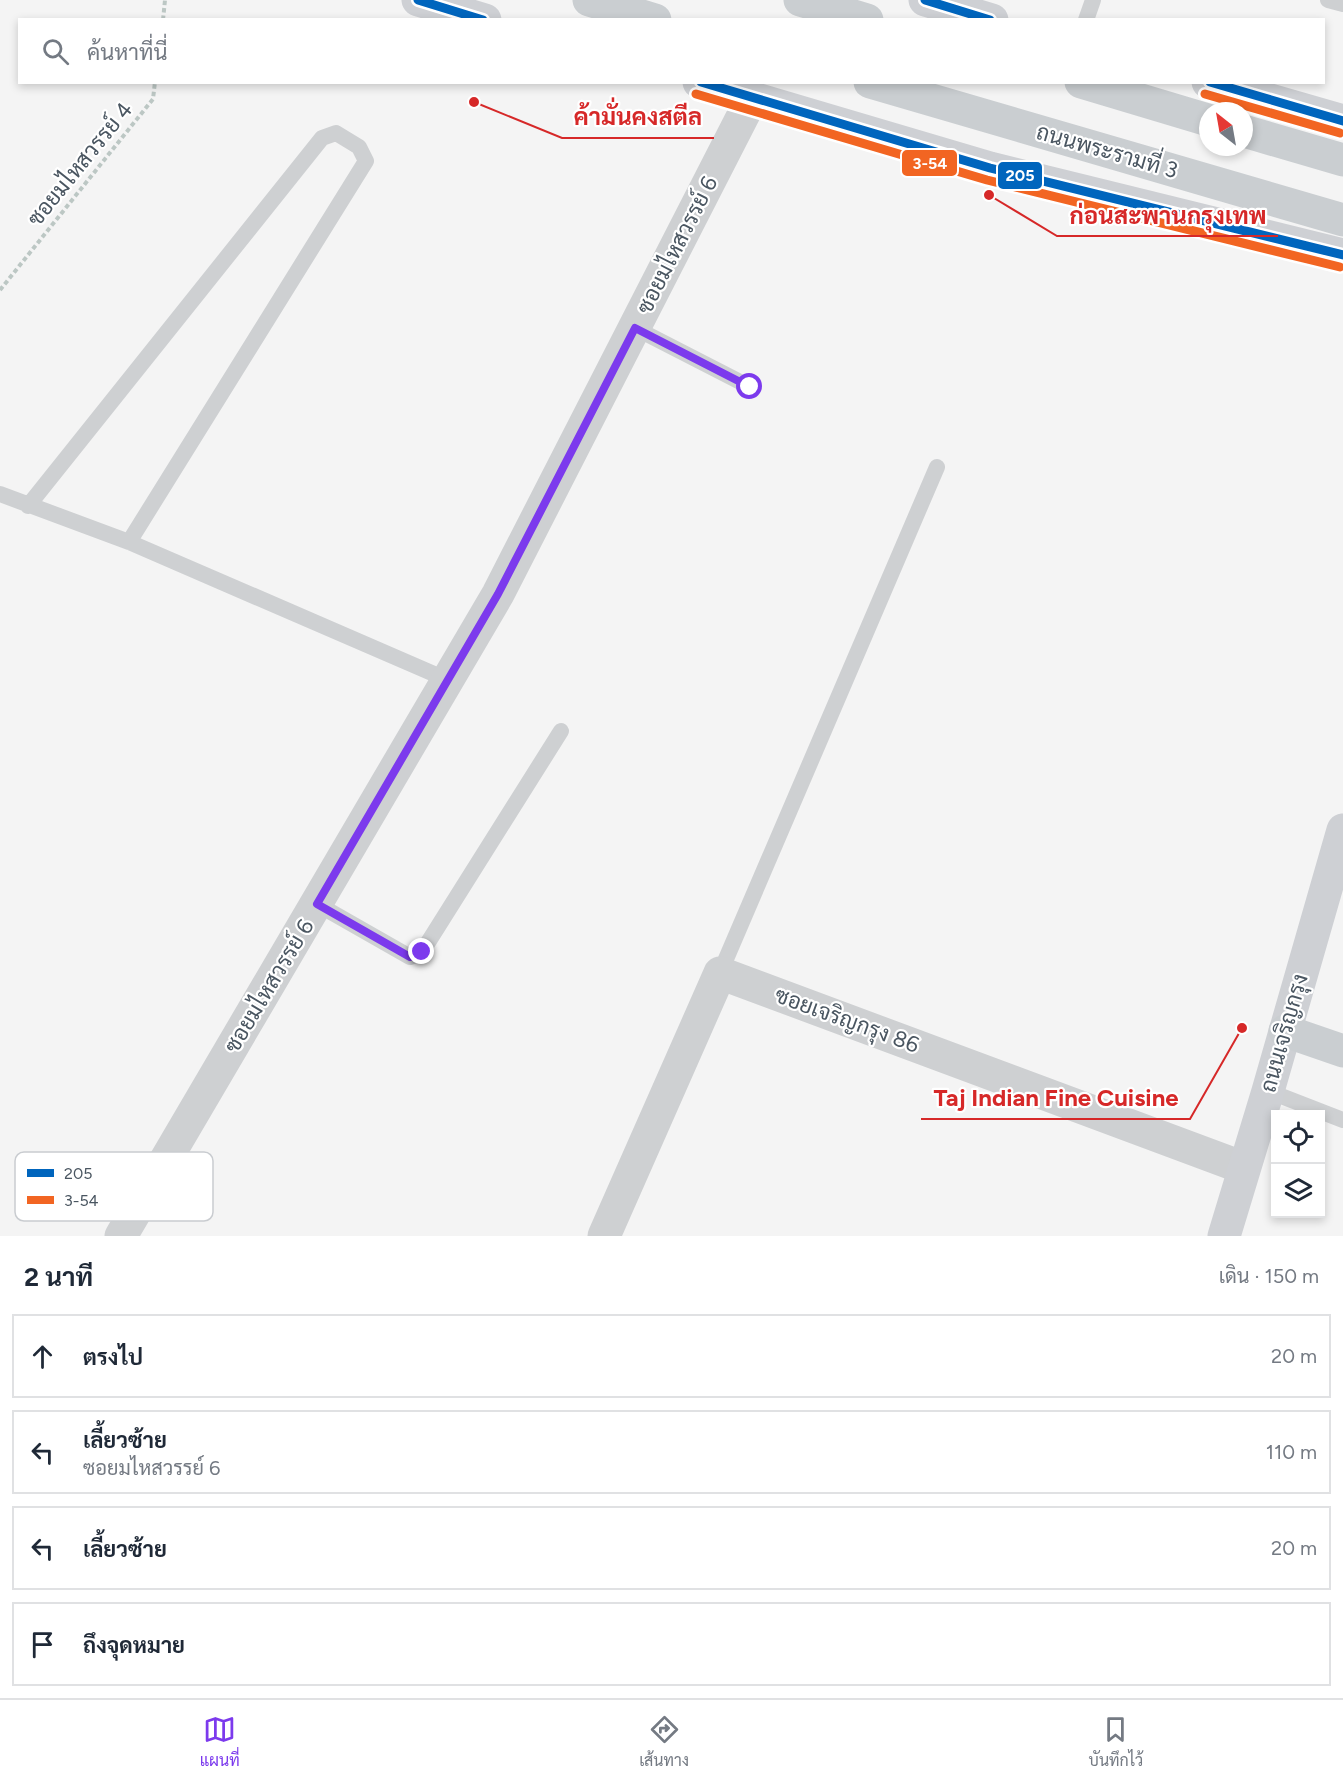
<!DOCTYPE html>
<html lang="th">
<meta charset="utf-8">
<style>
body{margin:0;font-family:Figtree,Sarabun,sans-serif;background:#f6f6f7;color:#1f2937}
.controls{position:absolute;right:18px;bottom:18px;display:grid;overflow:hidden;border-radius:0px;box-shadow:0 3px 9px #0003}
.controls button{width:54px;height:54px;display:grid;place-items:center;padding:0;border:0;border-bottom:2px solid #e0e1e3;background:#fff;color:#1f2937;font:30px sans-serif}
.compass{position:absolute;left:1199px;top:102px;width:54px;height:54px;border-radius:50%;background:#fff;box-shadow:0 3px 9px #0003;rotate:329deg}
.stop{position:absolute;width:18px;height:18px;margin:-14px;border:4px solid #7c3aed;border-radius:50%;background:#fff}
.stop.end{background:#7c3aed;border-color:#fff;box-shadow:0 2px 6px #0008}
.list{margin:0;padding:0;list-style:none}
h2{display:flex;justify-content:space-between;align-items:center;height:78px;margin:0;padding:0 24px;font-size:26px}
h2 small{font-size:20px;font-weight:400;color:#747a83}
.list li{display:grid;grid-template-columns:39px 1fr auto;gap:18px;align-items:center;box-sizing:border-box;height:84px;margin:0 12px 12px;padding:0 12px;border:2px solid #e0e1e3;border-radius:0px}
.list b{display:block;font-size:22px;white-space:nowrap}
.list p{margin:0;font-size:20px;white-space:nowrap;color:#747a83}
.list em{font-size:20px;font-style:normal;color:#747a83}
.icon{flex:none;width:33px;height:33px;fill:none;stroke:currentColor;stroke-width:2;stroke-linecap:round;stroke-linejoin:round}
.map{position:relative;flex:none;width:1343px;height:1236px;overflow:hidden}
.search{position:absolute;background:#fff;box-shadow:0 3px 9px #0003;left:18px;right:18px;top:18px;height:66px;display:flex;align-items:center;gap:15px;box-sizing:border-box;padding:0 21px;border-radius:0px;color:#747a83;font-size:22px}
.sheet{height:462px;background:#fff}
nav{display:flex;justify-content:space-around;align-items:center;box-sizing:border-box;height:84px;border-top:2px solid #e0e1e3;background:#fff;font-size:16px;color:#747a83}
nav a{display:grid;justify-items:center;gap:3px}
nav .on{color:#7c3aed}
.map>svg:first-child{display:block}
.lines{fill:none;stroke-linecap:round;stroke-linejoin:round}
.path{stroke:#bcc7c4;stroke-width:4;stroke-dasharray:4.5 3;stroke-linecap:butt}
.lane{stroke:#ced0d2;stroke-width:16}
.street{stroke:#ced0d2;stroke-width:33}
.secondary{stroke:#ced0d4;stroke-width:33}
.primary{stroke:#caced1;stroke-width:33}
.bus-1-casing{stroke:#fff;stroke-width:14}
.bus-2-casing{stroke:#fff;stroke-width:14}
.bus-1{stroke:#0065bd;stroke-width:9}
.bus-2{stroke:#f26522;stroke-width:9}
.route{stroke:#7c3aed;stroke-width:8}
.labels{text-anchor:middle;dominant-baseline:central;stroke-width:4.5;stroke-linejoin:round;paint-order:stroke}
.street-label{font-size:22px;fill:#4a5661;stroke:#fff}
.key{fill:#fff;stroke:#c9ccd0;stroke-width:1.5}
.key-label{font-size:16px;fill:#4a5661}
.leader{fill:none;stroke:#d62828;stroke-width:2}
.callout-dot{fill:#d62828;stroke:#fff;stroke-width:2}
.callout-label{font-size:24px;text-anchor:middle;font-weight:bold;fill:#d62828;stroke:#fff;stroke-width:4.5;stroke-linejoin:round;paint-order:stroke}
.line-badge{stroke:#fff;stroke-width:2}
.badge-label{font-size:16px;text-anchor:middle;font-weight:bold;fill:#fff}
</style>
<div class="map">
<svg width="1343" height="1236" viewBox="0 0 1343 1236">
<rect width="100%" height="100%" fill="#f4f4f4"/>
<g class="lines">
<!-- path -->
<path class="path" d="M163 20 165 0
M0 290 153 99 155 82"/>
<!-- lane -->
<path class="lane" d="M1328 0 1343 4
M1086 20 1093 0
M635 328 750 387
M0 494 129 542 448 680
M28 506 322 138 336 133 359 147 366 161 129 542
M317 904 410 957 422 952 561 731
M720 973 937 467
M1268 1091 1343 1120"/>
<!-- street -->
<path class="street" d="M121 1236 498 594 752 98
M604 1236 720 973 1244 1168"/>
<!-- secondary -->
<path class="secondary" d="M418 0 485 20
M925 0 992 20
M699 82 990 168 1343 255
M1208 82 1343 121
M1224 1236 1268 1091 1343 830"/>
<!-- primary -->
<path class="primary" d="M589 0 655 20
M800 0 867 20
M870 82 1343 220
M1081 82 1208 120
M1244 131 1343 160
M1285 1031 1343 1051"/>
<defs>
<path id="bus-1" d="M418 0 483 20
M925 0 990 20
M701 82 990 168 1343 255
M1210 82 1343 121"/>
<path id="bus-2" d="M696 94 987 180 1340 267
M1205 94 1340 133"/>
</defs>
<!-- bus-1 casing -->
<use href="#bus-1" class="bus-1-casing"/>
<!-- bus-2 casing -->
<use href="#bus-2" class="bus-2-casing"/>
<!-- bus-1 -->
<use href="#bus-1" class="bus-1"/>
<!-- bus-2 -->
<use href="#bus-2" class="bus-2"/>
</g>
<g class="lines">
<!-- route -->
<path class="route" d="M422 952 410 957 317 904 498 594 635 328 750 387"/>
</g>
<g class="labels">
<!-- street labels -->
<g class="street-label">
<text transform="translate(1107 151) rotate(16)">ถนนพระรามที่ 3</text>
<text transform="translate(80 164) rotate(-51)">ซอยมไหสวรรย์ 4</text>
<text transform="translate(677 245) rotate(-63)">ซอยมไหสวรรย์ 6</text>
<text transform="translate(269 986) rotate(-59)">ซอยมไหสวรรย์ 6</text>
<text transform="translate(847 1020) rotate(20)">ซอยเจริญกรุง 86</text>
<text transform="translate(1284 1033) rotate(-74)">ถนนเจริญกรุง</text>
</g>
</g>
<!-- legend -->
<rect x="15" y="1152" width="198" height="69" rx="9" class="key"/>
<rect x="27" y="1169" width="27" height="8" fill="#0065bd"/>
<rect x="27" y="1196" width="27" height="8" fill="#f26522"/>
<g class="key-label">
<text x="64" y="1179">205</text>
<text x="64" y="1206">3-54</text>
</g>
<!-- callouts -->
<path class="leader" d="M474 102L562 138H714M989 195L1057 236H1278M1242 1028L1190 1119H921"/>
<g class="callout-dot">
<circle cx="474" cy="102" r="6"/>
<circle cx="989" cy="195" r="6"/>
<circle cx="1242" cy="1028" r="6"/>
</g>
<g class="callout-label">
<text x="638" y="125">ค้ามั่นคงสตีล</text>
<text x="1168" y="224">ก่อนสะพานกรุงเทพ</text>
<text x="1056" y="1106">Taj Indian Fine Cuisine</text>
</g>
<g class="line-badge">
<rect x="901" y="149" width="57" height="28" rx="6" fill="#f26522"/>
<rect x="997" y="161" width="46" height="29" rx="6" fill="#0065bd"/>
</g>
<g class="badge-label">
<text x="930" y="169">3-54</text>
<text x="1020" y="181">205</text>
</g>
</svg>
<div class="controls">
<button><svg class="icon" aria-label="locate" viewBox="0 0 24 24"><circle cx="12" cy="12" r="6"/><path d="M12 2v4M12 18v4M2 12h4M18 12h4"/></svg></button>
<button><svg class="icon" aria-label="layers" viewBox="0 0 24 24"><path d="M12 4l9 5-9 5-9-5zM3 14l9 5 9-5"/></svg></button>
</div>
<svg class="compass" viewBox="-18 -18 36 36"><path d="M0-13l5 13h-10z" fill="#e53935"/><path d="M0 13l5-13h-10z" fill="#747a83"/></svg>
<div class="stop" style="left:750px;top:387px"></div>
<div class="stop end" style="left:422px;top:952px"></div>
<div class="search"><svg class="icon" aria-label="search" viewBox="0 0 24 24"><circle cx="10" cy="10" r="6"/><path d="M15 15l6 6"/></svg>ค้นหาที่นี่</div>
</div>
<section class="sheet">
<h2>2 นาที<small>เดิน · 150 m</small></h2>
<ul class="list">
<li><svg class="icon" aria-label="ahead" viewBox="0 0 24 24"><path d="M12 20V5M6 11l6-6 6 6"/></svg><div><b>ตรงไป</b></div><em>20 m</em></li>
<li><svg class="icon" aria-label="left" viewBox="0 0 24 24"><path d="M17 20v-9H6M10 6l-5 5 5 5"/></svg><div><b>เลี้ยวซ้าย</b><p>ซอยมไหสวรรย์ 6</p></div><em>110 m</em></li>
<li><svg class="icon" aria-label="left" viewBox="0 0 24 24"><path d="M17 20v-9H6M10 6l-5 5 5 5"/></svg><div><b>เลี้ยวซ้าย</b></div><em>20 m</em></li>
<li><svg class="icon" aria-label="arrive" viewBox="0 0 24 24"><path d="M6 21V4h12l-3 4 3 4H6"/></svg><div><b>ถึงจุดหมาย</b></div></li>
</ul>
</section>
<nav>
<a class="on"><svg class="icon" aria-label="map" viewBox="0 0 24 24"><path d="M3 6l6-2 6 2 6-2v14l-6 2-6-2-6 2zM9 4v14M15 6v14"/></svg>แผนที่</a>
<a><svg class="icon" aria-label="directions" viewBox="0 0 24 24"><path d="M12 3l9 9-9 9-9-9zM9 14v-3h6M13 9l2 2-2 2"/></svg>เส้นทาง</a>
<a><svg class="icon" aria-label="saved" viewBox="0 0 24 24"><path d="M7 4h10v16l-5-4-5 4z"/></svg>บันทึกไว้</a>
</nav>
